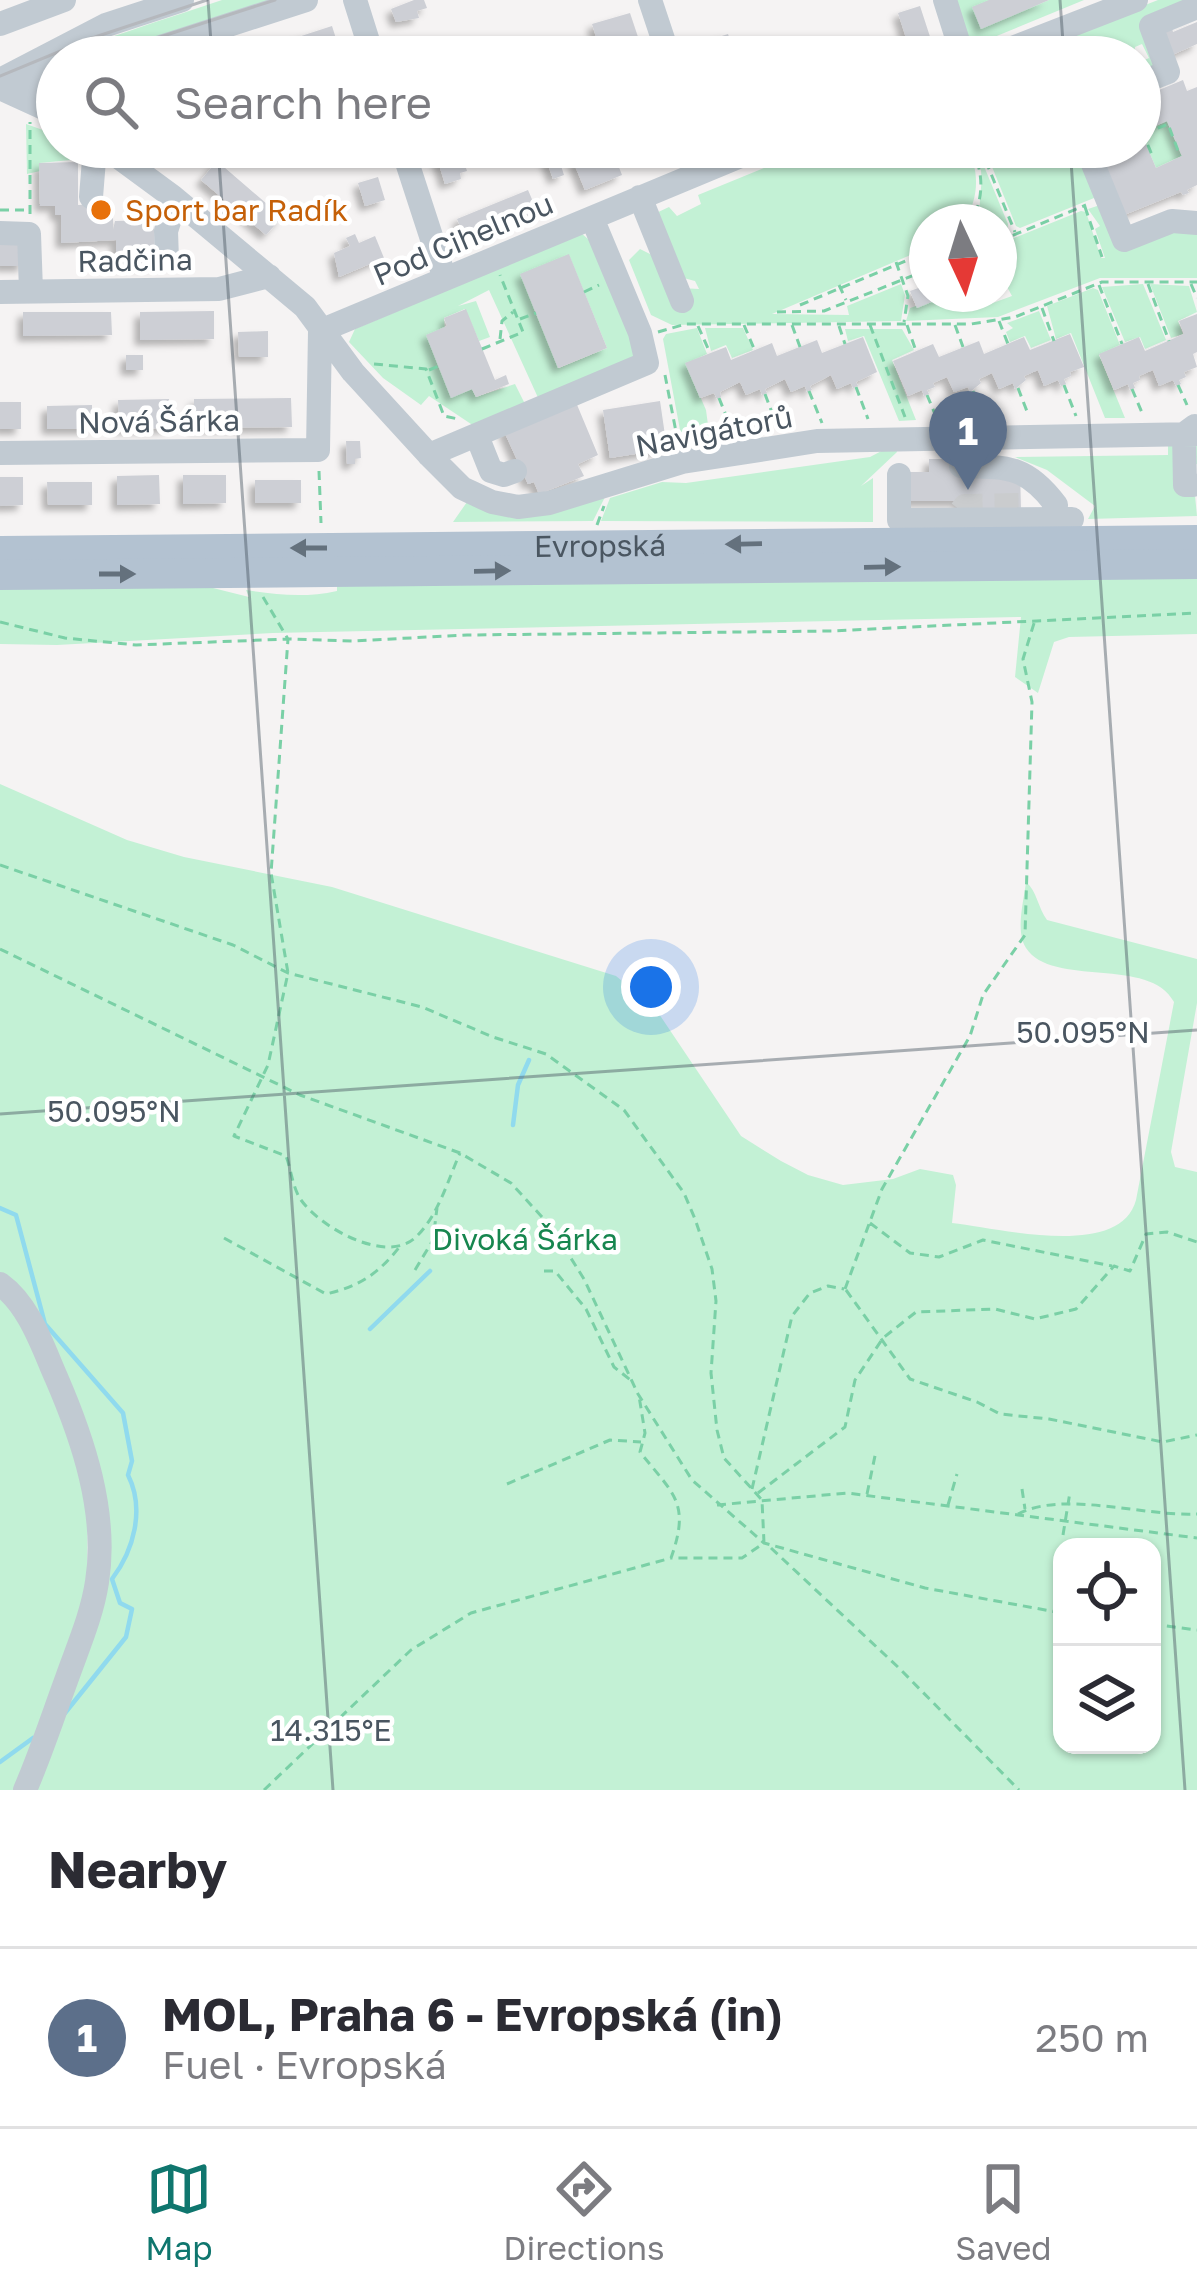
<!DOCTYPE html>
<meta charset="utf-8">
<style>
body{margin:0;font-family:"Golos Text",sans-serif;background:#f7f7f7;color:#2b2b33}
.controls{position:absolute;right:36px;bottom:36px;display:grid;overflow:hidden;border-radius:24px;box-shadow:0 3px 9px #0004}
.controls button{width:108px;height:108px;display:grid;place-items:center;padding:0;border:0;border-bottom:3px solid #e1e1e2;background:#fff;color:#2b2b33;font:60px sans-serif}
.compass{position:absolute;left:909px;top:204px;width:108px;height:108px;border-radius:50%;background:#fff;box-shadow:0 3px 9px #0004;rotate:176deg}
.you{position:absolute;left:651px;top:987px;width:42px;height:42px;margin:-30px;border:9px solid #fff;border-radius:50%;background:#1a73e8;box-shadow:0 0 0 18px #1a73e833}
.badge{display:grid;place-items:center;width:78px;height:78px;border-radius:50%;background:#0f766e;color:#fff;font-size:39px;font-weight:700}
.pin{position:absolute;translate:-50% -99px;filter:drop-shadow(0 3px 6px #0008)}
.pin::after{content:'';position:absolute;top:63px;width:42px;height:36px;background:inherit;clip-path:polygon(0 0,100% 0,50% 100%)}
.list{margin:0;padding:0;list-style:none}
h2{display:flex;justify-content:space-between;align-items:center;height:156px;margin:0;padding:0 48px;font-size:51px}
h2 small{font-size:39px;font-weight:400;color:#7c7c81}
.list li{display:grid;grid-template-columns:78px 1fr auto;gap:36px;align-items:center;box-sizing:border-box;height:180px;padding:0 48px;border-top:3px solid #e1e1e2}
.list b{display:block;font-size:45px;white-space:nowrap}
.list p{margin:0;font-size:39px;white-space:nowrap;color:#7c7c81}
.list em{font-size:39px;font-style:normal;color:#7c7c81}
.icon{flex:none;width:66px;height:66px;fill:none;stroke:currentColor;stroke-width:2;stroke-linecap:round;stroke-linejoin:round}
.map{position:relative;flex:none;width:1197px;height:1790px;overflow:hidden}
.search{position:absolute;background:#fff;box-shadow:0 3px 9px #0004;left:36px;right:36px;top:36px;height:132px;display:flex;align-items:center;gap:30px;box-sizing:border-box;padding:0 42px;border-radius:66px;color:#7c7c81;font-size:45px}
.sheet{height:336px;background:#fff}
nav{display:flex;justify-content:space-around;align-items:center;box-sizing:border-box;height:168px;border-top:3px solid #e1e1e2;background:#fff;font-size:33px;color:#7c7c81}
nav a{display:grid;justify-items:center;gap:6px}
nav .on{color:#0f766e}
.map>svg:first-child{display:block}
.green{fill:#c3f1d5;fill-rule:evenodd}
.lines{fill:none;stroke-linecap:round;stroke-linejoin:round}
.stream{stroke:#90daee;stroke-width:4.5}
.building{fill:#cdcfd5;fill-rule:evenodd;filter:url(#shadow)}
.minor-tunnel{stroke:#caccce;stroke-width:24;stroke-dasharray:24 12;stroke-linecap:butt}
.path{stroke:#7ad0a6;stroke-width:3;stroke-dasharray:9 6;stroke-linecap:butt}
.minor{stroke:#c1cad2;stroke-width:24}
.major{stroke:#b3c2d1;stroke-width:30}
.tram{stroke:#b5b8bd;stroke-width:3}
.oneway{fill:#64717d}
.ticks{fill:none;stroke:#4a5661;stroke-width:3;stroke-opacity:0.45}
.food-dot{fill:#e8710a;stroke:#fff;stroke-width:4.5}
.labels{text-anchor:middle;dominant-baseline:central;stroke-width:9;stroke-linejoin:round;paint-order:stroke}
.food-label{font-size:30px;fill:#c56008;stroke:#fff;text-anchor:start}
.street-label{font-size:30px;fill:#4a5661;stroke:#fff}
.park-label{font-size:30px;fill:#17864f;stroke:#fff}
.ticks-label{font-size:30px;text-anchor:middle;fill:#4a5661;stroke:#fff;stroke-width:9;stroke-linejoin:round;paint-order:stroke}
</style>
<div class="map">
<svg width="1197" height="1790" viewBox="0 0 1197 1790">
<defs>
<filter id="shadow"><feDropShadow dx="-5.5" dy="5.5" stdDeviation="3" flood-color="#0004"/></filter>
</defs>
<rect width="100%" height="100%" fill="#f5f3f3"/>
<!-- green -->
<path class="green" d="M222 0H281L124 50 121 45 83 57H57V66L46 69 43 62C102 39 162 20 222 0Z
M955 0H989L982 28 1049 0H1084L970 47Z
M1158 0H1197L1141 30 1157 73 1140 79V62L1149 58 1142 44 1135 47 1134 57H1012Z
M1167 121 1182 156 1156 168 1141 132Z
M26 124 57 135V147H75L91 158 40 163V171L27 174Z
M815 147H967C980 172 979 198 964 222H927V248L772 314 849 315 847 306 901 284 905 295 901 321 672 325 651 315 629 260 640 249 658 258 681 288 699 289 695 281 672 275 652 215 669 207 677 216 701 204 698 195Z
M973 147H976L1008 224 1007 234 999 238V222H983C973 201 991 178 973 147Z
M984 147H1079L1099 196 1020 228 1016 226Z
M1100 205 1120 251 1184 225 1197 228V278H1100L998 317 906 321 910 308 952 294H976L979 308 1012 296 999 272V244L1081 211 1086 212 1101 258H1105L1095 229 1100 226 1088 209Z
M581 233 594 244 638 357 540 402 489 290 458 306 476 301 490 337 479 341 465 309 444 318 451 397 472 389 476 397 515 384 527 408 477 428 429 396 421 405 383 378 349 342 355 329ZM569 255 607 348 559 368H558Z
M1143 284 1166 340 1145 349 1140 337 1125 342 1102 287Z
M1150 284 1189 286 1197 312 1178 321 1183 334 1171 338Z
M1093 288 1098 290 1120 345 1099 355 1125 418H1105L1071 333 1056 339 1047 306Z
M1039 311 1051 340 1031 348 1025 336 1010 342 1006 332 1013 328 1007 323Z
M697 328 707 354 686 364 706 410 710 440 683 446 663 339 666 334Z
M705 328H743L753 350 732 358 726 345 711 351Z
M845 329H902L914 350 892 360 916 420 899 421 864 336 848 341Z
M1168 442H1197V464L1192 465 1197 516 1088 519 1095 506 1047 470 1015 457 1168 455Z
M895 444 897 452 861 486 873 478V522L601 521 610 498 662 482 686 483 870 457Z
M607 493 593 521 453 522 467 502Z
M1197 573V634L1069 637 1054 642 1038 693 1015 677 1021 617 273 633 57 645 0 644V585L209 587 249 597 246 590C278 595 305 598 337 591V586Z
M0 784 127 840 184 857 332 887 616 976 655 1008 741 1136 781 1161 808 1175 843 1185 893 1179 920 1169 953 1175 956 1185 952 1223C999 1228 1120 1260 1136 1200L1174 1002C1150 956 1052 988 1026 948 1015 931 1024 900 1026 882 1037 891 1038 908 1047 920L1197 959V1003L1171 1152 1175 1167 1197 1172V1790H31L103 1585 88 1492 87 1592 17 1790H0ZM1062 1547H1152V1745H1062Z"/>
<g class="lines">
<!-- stream -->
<path class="stream" d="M513 1125 518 1085 529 1060
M0 1208 16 1215 45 1324 123 1413 132 1461 128 1475C145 1509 134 1550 112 1579L120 1603 132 1609 126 1637 65 1713
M370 1329 430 1271
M0 1762 33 1738"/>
</g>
<!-- building -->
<path class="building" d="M414 0H424L427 8 417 11 419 18 396 22 391 9Z
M989 0H1049L981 29 972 7Z
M920 6 934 49 912 56 898 13Z
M630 13 640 43 602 55 592 24Z
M1197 22V44L1172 55 1164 36 1166 31 1172 28 1173 32Z
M332 26 339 48 312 57H295L289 40Z
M728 34 736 57 693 54 690 46Z
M1183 80 1187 91 1197 87V185L1187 190 1189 193 1183 195 1181 192 1124 215 1097 147H1140V98ZM1167 121 1182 156 1156 168 1141 132Z
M542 147H555L564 175 553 179Z
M606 147H611L622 175 585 190 573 161Z
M461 153 467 171 460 173 461 179 445 184 437 158Z
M217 161 282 217 266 235 201 180Z
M78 162V205L113 204V230L115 221 154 220 155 264 116 265V240L61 243V215H55V206H40L39 163Z
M378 177 385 200 365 206 358 183Z
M528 190 537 211 466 240 457 219Z
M355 234 359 243 375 236 384 258 339 277 334 253 350 246 346 238Z
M24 239V266H0V240Z
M569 254 607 348 558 368 520 274Z
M927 285V294H951L917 308 910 291Z
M466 309 495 380 506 375 509 384 476 397 472 389 451 398 426 335 447 326 444 318Z
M214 311V339L140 340V312Z
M23 312H111L112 335 23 336Z
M1197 314V352L1193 354 1197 367 1184 372 1186 377 1179 380 1181 384 1176 386 1173 380 1159 386 1153 370 1139 376 1140 380 1133 383 1135 388 1130 390 1128 384 1114 390 1099 354 1139 337 1145 351 1184 334 1179 321Z
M268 331V357H239L238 332Z
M1070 334 1084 367 1070 372 1071 376 1064 379 1066 384 1061 386 1058 380 1044 386 1038 370 1024 376 1026 380 1015 389 1013 383 999 389 992 373 979 379 981 383 970 392 968 387 954 392 947 377 933 383 935 387 927 390 929 394 924 396 922 390 908 396 893 361 933 344 939 357 979 341 984 354 1024 337 1030 350Z
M863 337 877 372 856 382 858 386 853 388 851 383 837 389 831 375 810 386 812 390 807 392 805 386 791 392 785 379 765 389 767 393 762 395 760 389 746 395 740 382 720 392 721 397 717 399 714 393 700 398 685 363 726 347 731 360 772 343 777 356 817 340 822 353Z
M126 355H143V370H126Z
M291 398 292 427 194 428V399Z
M169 399V428L119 429 118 400Z
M575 400 598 455 578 464 584 476 539 494 534 482 528 484 503 429Z
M660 401 667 449 610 458 603 410Z
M0 402H21V429H0Z
M92 405V429H47V406Z
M346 441H360L361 458 355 459V464H347Z
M929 459H960L1020 471 1021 510 961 511 959 501H909L908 472H929Z
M159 475 160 504 117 505V476Z
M183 475H226V503L183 504Z
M0 477H23V505L0 506Z
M255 480H301V503H255Z
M47 482H92V505H48Z"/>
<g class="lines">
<!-- minor-tunnel -->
<path class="minor-tunnel" d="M961 511 965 506 1021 505"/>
<!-- path -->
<path class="path" d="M326 56 347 49
M1142 131 1152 155
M1144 134 1168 124 1180 156
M971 147C984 173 984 195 972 222
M980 147 1015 232
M1085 207 1102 257
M0 210H28
M30 214V122
M999 241 1086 205
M896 262 908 296 904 322
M1148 284 1169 341
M1191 284 1197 298
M839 285 846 300
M999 285V291
M1099 285 1122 344
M584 292 599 285
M989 295 992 294
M800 305 927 252
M1042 308 1054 341
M777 312 824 311 927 270
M520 319 536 313
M999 321 1008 344
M744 325 755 351
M792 325 800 347
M870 325 905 417
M907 325 916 351
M955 325 963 347
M698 326 710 353
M839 326 845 344
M658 332 686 324H971L1015 317 1102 282H1197
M500 339 502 321 513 312
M482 349 523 332 500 275
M374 364 426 369 444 416 458 419
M429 370 439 366
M665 375 678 442
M1064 385 1076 416
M1178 385 1187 405
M856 387 868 419
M1018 388 1028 414
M1132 389 1143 415
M809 391 822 423
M973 391 983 418
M765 394 777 426
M927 395 938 421
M719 398 734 435
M319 471 321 523
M597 525 604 506
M263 597 288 639 271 873 288 973 268 1065 234 1136 286 1156C291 1169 293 1189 301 1200 321 1228 387 1265 416 1237 438 1216 448 1180 460 1153
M0 622 65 638 136 645 288 639 352 641 467 635 832 631 1197 613
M0 865 233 945 288 973 422 1007 493 1037 546 1054 624 1110 684 1193 695 1219 712 1269 716 1301 711 1373 717 1430 724 1458 762 1500 764 1543 742 1558H671
M0 949 300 1095 460 1153 511 1183 552 1228 584 1279 638 1394 692 1480 764 1543 925 1588 1062 1613
M870 1223 910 1253 939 1257 983 1240 1112 1266
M224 1238 326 1294C361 1286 379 1273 401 1245
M415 1270 433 1240 437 1208
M544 1271H555L586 1309 614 1367 633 1382
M845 1289 882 1189 970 1036 983 995 1025 935 1032 702 1023 659 1035 620
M846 1290 910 1379 977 1402 1000 1414 1049 1419 1163 1442 1197 1435
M507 1484 610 1440 641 1442
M752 1489 792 1316 810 1293 828 1286 844 1289
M1022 1489 1025 1509
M758 1493 845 1427 855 1380 883 1338 916 1312 995 1309 1035 1319 1076 1309 1114 1266 1130 1271 1146 1234 1167 1232 1197 1242
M867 1494 876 1451
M717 1505 847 1493 1197 1538
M948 1505 957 1474
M1018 1514C1063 1490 1146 1517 1197 1514
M1063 1535 1070 1492
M771 1548 899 1668 1019 1790
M1152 1624 1197 1630
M264 1790 411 1650 471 1613 671 1558C691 1502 673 1494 640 1452L645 1433 639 1396"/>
<!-- minor -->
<path class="minor" d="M355 0 373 57
M650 0 669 57
M945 0 963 57
M0 24 64 0
M130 57 306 0
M989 57 1136 0
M0 80 106 25 182 0
M1140 83 1168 72 1151 26 1197 7
M8 87 57 80
M0 88 57 114
M105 147 173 197 305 307 353 372 429 455 462 488 492 502 518 507 549 503 682 462 817 441 1197 434
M402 147 445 279
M1086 147 1124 240 1172 221 1197 223
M91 197 95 147
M640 197 682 301
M0 233 29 234 31 291
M167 260 166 231 176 200
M0 292 219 289 269 276
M320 331 762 147
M477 436 491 471 504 475 515 471
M0 453 318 450 320 331
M429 455 647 363 640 333 592 218
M961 466C1007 467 1026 465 1056 505
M899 475V520L1072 519
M1193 485H1185L1184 434 1195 426
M0 1284C29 1305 42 1345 56 1377 83 1439 108 1513 97 1582 92 1615 78 1647 67 1678 53 1716 41 1753 25 1790"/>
<!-- major -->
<g class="major">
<path id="s1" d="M0 551 1197 540"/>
<path d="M0 575 1197 564"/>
</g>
<!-- tram -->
<path class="tram" d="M98 57 275 0
M0 76 92 38 207 0"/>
</g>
<!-- one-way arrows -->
<defs><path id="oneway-solid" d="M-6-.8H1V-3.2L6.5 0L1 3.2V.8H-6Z" transform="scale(3)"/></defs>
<g class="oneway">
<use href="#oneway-solid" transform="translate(744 544) rotate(179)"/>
<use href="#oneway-solid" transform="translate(309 548) rotate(180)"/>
<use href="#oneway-solid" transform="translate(882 567) rotate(-1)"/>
<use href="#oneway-solid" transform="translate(492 571) rotate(-1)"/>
<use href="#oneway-solid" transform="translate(117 574)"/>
</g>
<!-- ticks -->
<path class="ticks" d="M208 0 212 57M1060 0 1064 57M218 147 333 1790M1070 147 1185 1790M0 1114 1197 1030"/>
<!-- markers -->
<circle class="food-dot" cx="101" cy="210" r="12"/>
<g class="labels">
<!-- food labels -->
<g class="food-label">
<text x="125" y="210">Sport bar Radík</text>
</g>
<!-- street labels -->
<g class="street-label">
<text transform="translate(463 239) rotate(-23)">Pod Cihelnou</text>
<text transform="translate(135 260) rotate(-1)">Radčina</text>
<text transform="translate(159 421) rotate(-1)">Nová Šárka</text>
<text transform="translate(714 431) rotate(-11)">Navigátorů</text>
<text stroke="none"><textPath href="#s1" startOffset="600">Evropská</textPath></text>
</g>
<!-- park labels -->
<g class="park-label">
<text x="525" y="1239">Divoká Šárka</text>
</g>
</g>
<g class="ticks-label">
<text x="1083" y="1043">50.095°N</text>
<text x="114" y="1122">50.095°N</text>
<text x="331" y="1741">14.315°E</text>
</g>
</svg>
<div class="controls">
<button><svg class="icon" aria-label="locate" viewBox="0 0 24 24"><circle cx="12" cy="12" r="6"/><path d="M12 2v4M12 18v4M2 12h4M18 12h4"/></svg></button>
<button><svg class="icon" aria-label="layers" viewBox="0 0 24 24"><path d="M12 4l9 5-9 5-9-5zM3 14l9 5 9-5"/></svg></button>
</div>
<svg class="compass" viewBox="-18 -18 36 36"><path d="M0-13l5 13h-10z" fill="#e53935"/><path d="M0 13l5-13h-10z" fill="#7c7c81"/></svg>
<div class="you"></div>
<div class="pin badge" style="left:968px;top:490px;background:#5c6f8a">1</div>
<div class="search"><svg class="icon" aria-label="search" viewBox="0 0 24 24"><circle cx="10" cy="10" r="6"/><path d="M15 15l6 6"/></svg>Search here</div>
</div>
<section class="sheet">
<h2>Nearby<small></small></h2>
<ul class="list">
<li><span class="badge" style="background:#5c6f8a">1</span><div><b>MOL, Praha 6 - Evropská (in)</b><p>Fuel · Evropská</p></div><em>250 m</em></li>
</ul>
</section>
<nav>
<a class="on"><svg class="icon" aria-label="map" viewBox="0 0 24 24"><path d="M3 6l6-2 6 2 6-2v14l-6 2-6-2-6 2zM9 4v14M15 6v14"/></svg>Map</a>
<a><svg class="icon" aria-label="directions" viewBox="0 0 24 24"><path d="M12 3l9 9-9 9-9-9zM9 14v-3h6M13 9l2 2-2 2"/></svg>Directions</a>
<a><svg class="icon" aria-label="saved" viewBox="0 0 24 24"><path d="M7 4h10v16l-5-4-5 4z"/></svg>Saved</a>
</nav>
